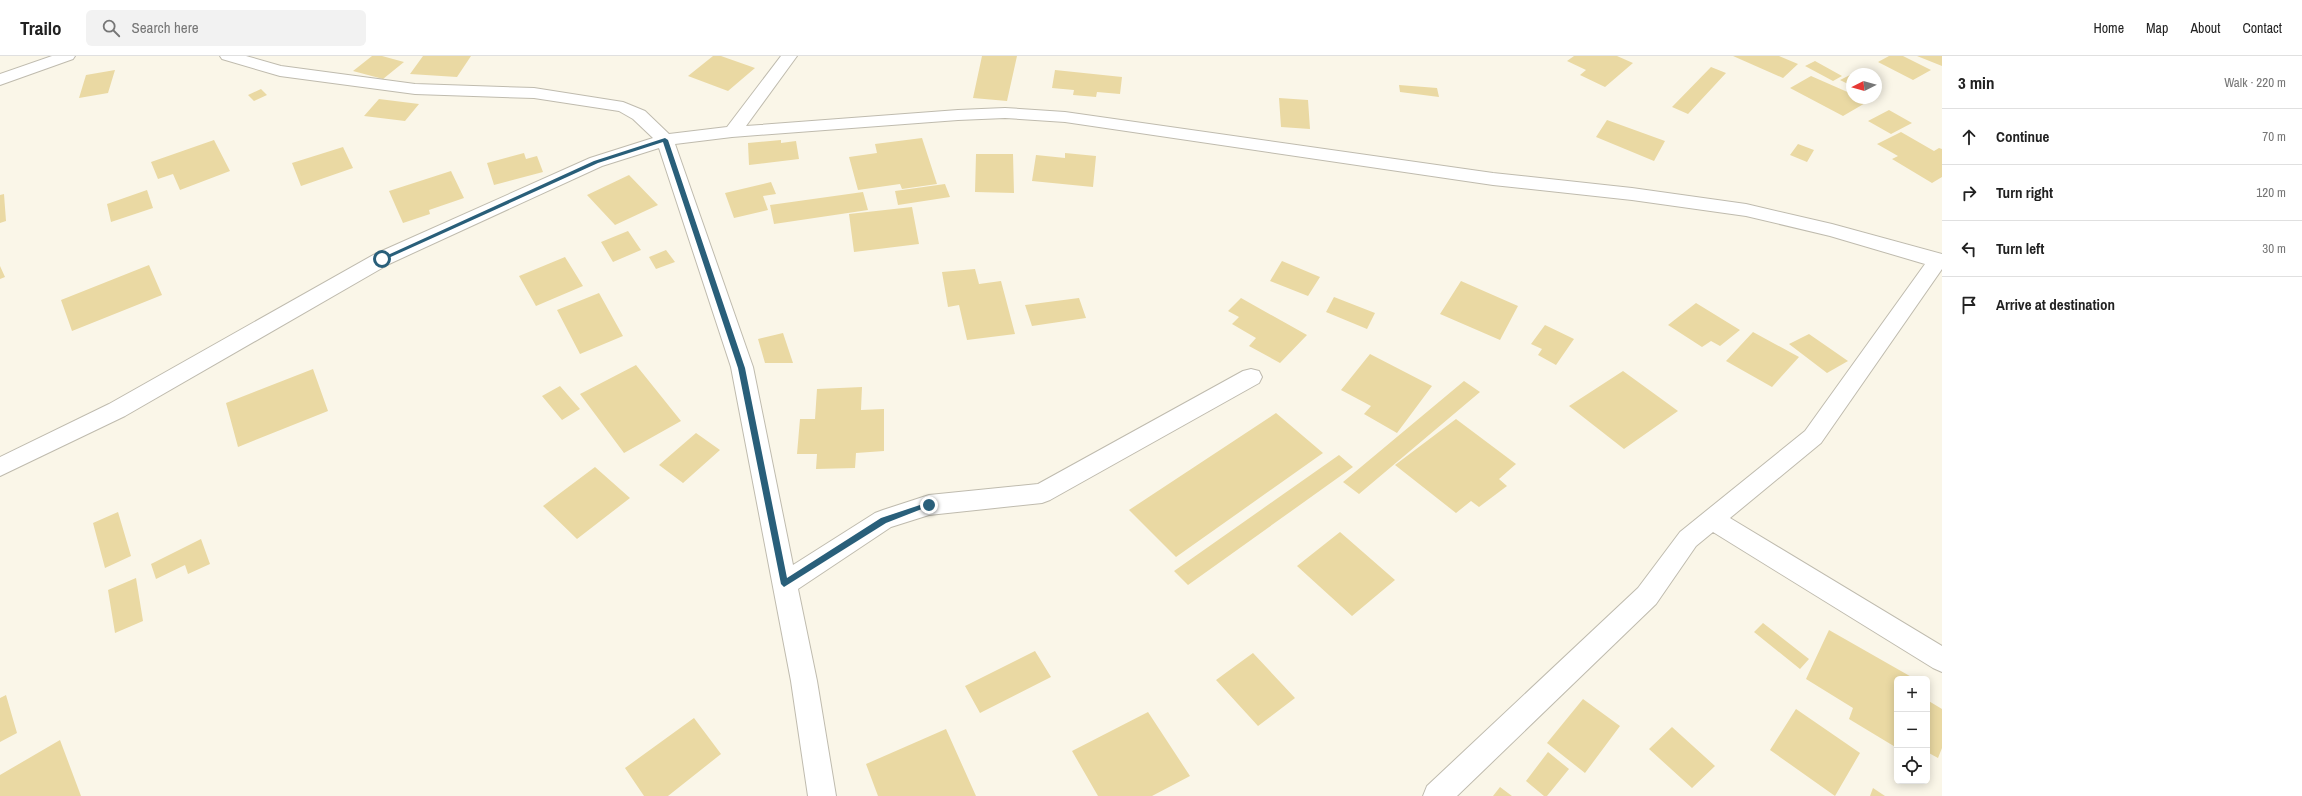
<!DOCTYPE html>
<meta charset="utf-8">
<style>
body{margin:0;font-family:"Archivo Narrow",sans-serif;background:#f2f2f2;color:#222}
.controls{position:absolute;right:12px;bottom:12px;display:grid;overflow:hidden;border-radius:6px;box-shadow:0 2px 10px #0003}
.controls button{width:36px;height:36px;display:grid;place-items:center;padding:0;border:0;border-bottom:1px solid #e0e0e0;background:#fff;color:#222;font:20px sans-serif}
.compass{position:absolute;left:1846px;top:12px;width:36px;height:36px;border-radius:50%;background:#fff;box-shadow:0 2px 10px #0003;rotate:264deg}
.stop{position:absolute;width:12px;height:12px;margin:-9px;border:3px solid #295f7a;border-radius:50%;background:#fff}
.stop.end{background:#295f7a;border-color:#fff;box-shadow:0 1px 4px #0008}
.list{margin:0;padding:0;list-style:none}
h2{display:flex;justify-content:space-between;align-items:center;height:52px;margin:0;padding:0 16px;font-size:17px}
h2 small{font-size:13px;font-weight:400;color:#767676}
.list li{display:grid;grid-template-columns:26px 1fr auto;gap:12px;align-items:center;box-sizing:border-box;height:56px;padding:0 16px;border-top:1px solid #e0e0e0}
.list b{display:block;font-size:15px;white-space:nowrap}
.list em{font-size:13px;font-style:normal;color:#767676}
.icon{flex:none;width:22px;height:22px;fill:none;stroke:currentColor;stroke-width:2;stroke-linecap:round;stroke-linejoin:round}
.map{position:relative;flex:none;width:1942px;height:740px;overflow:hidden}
header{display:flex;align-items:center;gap:24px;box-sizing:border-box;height:56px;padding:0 20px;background:#fff;border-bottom:1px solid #e0e0e0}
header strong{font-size:19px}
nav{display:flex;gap:22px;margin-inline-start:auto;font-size:14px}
.search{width:280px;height:36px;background:#f2f2f2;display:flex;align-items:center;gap:10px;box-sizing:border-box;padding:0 14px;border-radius:6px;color:#767676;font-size:15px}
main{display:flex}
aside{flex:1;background:#fff}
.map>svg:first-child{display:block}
.building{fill:#ead9a3}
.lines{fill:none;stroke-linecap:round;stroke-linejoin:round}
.minor-casing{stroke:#bfbbae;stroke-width:2}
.minor{fill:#fff;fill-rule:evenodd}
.route{fill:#295f7a}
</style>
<header>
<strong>Trailo</strong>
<div class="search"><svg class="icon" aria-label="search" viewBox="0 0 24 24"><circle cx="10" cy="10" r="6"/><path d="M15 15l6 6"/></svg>Search here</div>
<nav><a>Home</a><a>Map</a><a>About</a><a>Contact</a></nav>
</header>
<main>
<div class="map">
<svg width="1942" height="740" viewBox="0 0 1942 740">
<rect width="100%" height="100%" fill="#faf6e8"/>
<!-- building -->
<path class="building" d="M372 0H382L404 6 383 23 353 15Z
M423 0H471L457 21 410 18Z
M713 0H721L755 12 728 35 688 20Z
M982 0H1017L1007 45 973 42Z
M1574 0H1617L1633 7 1605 31 1580 19 1586 14 1567 5Z
M1733 0H1779L1798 8 1783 22Z
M1889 0H1903L1931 14 1913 24 1878 6Z
M1917 0H1942V10Z
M1815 5 1842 20 1833 25 1805 10Z
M1711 11 1726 17 1688 58 1672 51Z
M115 14 108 37 79 42 86 19Z
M1055 14 1122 21 1120 38 1097 36 1096 41 1073 39 1074 34 1052 32Z
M1850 19 1852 20V30L1840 24Z
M1811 20 1852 38V42H1860L1867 46 1843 60 1790 32Z
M1399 29 1437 32 1439 41 1400 36Z
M261 33 267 39 254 45 248 39Z
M1279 42 1308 44 1310 73 1281 71Z
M379 43 419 48 405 65 364 60Z
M1889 54 1912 67 1891 78 1868 65Z
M1607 64 1665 85 1654 105 1596 81Z
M1901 76 1934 95 1939 92 1942 93V121L1932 127 1892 103 1898 100 1877 88Z
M922 82 937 128 902 133 900 128 858 134 849 101 877 97 875 88Z
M214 84 230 115 180 134 173 118 158 123 151 106Z
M781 84V87L796 85 799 103 749 109 748 87Z
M1798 88 1814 94 1807 106 1790 99Z
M343 91 353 112 301 130 292 107Z
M524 97 526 103 537 100 543 116 494 129 487 107Z
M1065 97 1096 100 1093 131 1032 125 1036 99 1065 102Z
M976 98H1013L1014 137 975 136Z
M451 115 464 142 429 154 430 158 403 167 389 135Z
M629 119 658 149 615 169 587 139Z
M771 126 776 138 763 140 768 154 734 162 725 137Z
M945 128 950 141 898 149 895 135Z
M147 134 153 152 111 166 107 148Z
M863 136 868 154 774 168 770 149Z
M4 138 6 165 0 167V139Z
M912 151 919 188 854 196 849 158Z
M628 175 641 194 613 206 601 186Z
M666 194 675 206 656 213 649 201Z
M565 201 583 230 536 250 519 220Z
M1282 205 1320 221 1308 240 1270 225Z
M149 209 162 239 72 275 61 244Z
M0 210 5 221 0 223Z
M975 213 979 228 1001 225 1015 278 967 284 959 249 948 251 942 216Z
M1461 225 1518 250 1500 284 1440 258Z
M599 237 623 280 580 298 557 254Z
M1334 241 1375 257 1367 273 1326 256Z
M1079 242 1086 262 1032 270 1025 249Z
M1241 242 1307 279 1280 307 1249 290 1256 282 1232 268 1239 261 1228 255Z
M1696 247 1740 274 1720 290 1711 285 1702 291 1668 269Z
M1545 269 1574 283 1556 309 1538 299 1542 293 1531 288Z
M1753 276 1799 301 1772 331 1726 305Z
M783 277 793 307H765L758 283Z
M1809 278 1848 305 1827 317 1789 288Z
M1370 298 1432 330 1397 377 1364 358 1371 350 1341 334Z
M636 309 681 365 624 397 580 338Z
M313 313 328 355 238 391 226 347Z
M1623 315 1678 355 1624 393 1569 350Z
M1464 325 1480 336 1359 438 1343 426Z
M560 330 580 353 562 364 542 340Z
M862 331 861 354 884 353V395L856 397 855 412 816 413 817 398H797L800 363H815L817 333Z
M1276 357 1323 397 1176 501 1129 454Z
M1456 363 1516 408 1499 423 1507 430 1479 451 1471 445 1456 457 1395 409Z
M696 377 720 394 683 427 659 409Z
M1339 399 1353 411 1188 529 1174 515Z
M595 411 630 442 577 483 543 450Z
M118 456 131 500 105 512 93 467Z
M1340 476 1395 524 1352 560 1297 510Z
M201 483 210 508 188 518 185 509 156 523 151 508Z
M136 522 143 565 115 577 108 534Z
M1763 567 1809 603 1800 613 1754 576Z
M1829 574 1915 623H1897V692L1849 663 1853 652 1806 623Z
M1035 595 1051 621 980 657 965 630Z
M1253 597 1295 642 1258 670 1216 624Z
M6 639 17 677 0 686V642Z
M1583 643 1620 670 1585 717 1547 687Z
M1927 644 1942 653V692L1938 702 1927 696Z
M1796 653 1860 697 1835 740 1770 694Z
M1148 656 1190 720 1152 740H1098L1072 695Z
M694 662 721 698 668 740H644L625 712Z
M1672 671 1715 710 1692 732 1649 693Z
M946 673 976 740H878L866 708Z
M60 684 81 740H0V719Z
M1548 696 1569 713 1547 740H1544L1526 725Z
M1500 731 1512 740H1493Z
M1873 732 1885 740H1870Z"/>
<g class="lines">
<defs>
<path id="minor" d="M52 0H75L73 3 0 29V18Z
M220 0H246L281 10 415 28 534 32 623 46 645 55 669 78 727 71 781 0H797L746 70 958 54 1005 52 1065 56 1493 117 1632 132 1746 148 1832 168 1942 198V213L1821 387 1730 462 1942 590V616L1933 612 1713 476 1696 490 1656 548 1457 740H1423L1427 730 1638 532 1680 476 1805 375 1925 208 1830 180 1746 160 1632 144 1493 129 1065 66 1005 62 958 64 732 81 675 88 753 311 793 509 875 457 883 454 929 439 1038 428 1243 315 1251 313 1259 315 1262 321 1259 327 1050 444 1042 447 929 459 891 471 798 533 817 625 836 740H808L791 625 731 311 659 92 602 110 389 208 125 360 0 420V401L109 348 375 198 590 102 653 82 633 63 619 55 534 42 415 38 280 20 222 3Z"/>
</defs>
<!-- minor casing -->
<use href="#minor" class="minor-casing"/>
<!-- minor -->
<use href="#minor" class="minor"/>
</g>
<!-- route -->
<path class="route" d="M665 82 668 84 745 312 787 522 881 462 929 446 932 449 886 467 784 531 781 528 738 312 663 86 598 107 384 204 379 203 594 105Z"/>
</svg>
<div class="controls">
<button>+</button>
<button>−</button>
<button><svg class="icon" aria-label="locate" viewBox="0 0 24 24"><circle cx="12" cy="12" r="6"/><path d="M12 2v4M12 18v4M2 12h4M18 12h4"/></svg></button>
</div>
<svg class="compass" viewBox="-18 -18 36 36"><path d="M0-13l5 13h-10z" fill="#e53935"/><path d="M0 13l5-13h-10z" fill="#767676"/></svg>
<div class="stop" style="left:382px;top:203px"></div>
<div class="stop end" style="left:929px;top:449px"></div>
</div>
<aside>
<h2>3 min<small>Walk · 220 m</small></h2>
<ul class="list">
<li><svg class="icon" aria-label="ahead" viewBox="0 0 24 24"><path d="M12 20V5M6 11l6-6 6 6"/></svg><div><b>Continue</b></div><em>70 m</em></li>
<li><svg class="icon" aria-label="right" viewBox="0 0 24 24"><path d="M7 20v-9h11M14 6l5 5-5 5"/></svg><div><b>Turn right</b></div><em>120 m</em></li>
<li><svg class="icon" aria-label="left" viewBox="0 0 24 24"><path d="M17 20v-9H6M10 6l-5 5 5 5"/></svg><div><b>Turn left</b></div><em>30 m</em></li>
<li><svg class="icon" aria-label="arrive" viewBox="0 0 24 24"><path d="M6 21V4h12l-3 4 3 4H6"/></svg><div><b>Arrive at destination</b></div></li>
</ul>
</aside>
</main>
